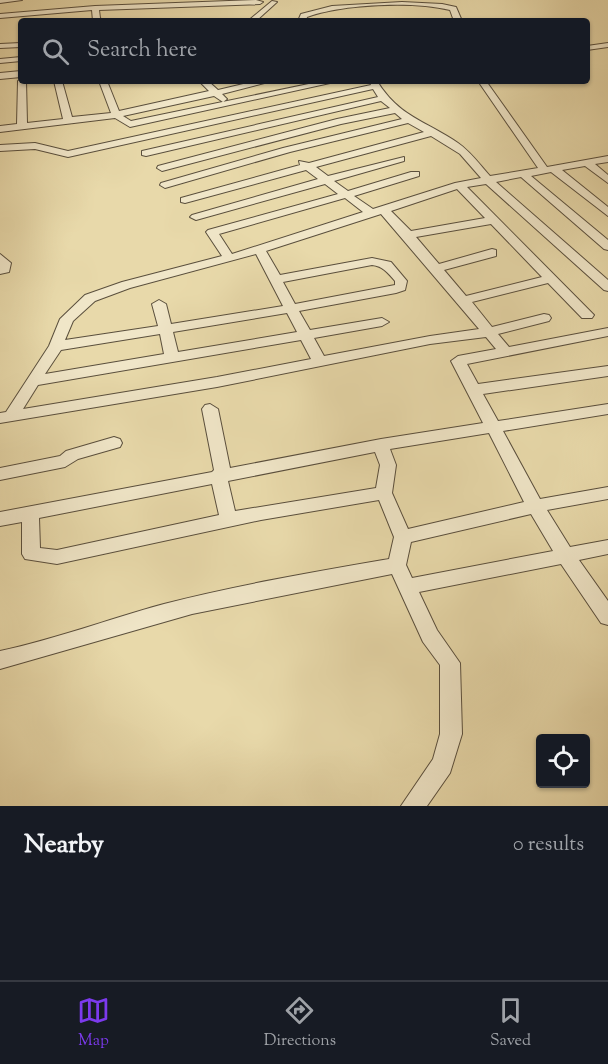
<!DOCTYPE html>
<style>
body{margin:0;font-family:"Sorts Mill Goudy",serif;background:#242831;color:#f1f3f6}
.controls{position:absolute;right:18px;bottom:18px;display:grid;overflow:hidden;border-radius:6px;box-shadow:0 2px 4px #0004}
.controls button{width:54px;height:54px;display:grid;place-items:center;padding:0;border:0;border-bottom:2px solid #363941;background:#171b24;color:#f1f3f6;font:30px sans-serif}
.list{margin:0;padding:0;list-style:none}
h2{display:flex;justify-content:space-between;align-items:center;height:78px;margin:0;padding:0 24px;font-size:26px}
h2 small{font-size:20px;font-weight:400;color:#9ea1a6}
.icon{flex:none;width:33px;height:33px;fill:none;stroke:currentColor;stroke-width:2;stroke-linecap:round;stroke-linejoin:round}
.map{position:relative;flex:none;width:608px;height:806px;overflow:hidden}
.search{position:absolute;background:#171b24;box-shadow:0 2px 4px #0004;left:18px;right:18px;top:18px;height:66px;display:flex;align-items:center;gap:15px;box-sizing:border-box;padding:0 21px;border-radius:6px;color:#9ea1a6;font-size:22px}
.sheet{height:174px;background:#171b24}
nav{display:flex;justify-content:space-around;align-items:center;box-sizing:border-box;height:84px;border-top:2px solid #363941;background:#171b24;font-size:16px;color:#9ea1a6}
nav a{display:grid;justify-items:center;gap:3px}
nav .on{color:#7c3aed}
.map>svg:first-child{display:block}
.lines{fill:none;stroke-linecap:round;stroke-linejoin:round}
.minor-casing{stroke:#5a4f3d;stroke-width:2}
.minor{fill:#f0e6c8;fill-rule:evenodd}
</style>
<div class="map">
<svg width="608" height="806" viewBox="0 0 608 806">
<rect width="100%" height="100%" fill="#e8d9aa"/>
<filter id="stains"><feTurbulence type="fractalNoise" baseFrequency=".00333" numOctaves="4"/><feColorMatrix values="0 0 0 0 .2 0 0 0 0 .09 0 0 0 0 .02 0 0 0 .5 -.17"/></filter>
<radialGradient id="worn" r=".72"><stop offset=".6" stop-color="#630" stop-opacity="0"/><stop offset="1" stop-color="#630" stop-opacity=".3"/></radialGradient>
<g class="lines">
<defs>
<path id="minor" d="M0 0H22L0 3Z
M256 0 263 2 260 4 99 10 100 18 103 21H93L92 10 0 18V14L95 6Z
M272 1 277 2 256 21H248Z
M402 2 442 4 456 7 462 21H454L450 10C412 1 344 4 307 17L306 21H298L301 14 332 6Z
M21 43V47L0 48V44Z
M608 43V47L587 50V46Z
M21 57V61L0 63V59Z
M21 71V77L0 79V73Z
M21 79V81H26L27 123 63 119 54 81H62L72 117 111 113 99 81H107L119 111 209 91 199 81H208L218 90 256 81H272L222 94 227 99 223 102 214 96 123 116 131 121 323 81H339L130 127 115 118 0 132V126L17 124 18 81Z
M369 81H377C399 117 426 121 458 143 471 152 480 165 490 176L538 168 478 81H486L547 167 608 156V162L595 164 608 175V183L585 166 562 170 608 207V216L551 172 531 176 608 240V250L604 249 521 177 496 182 608 280V291L604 290 486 184 467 187 594 315 592 318H582L548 283 472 302 492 327 544 314 549 315 551 318 549 321 498 334 509 347 608 328V336L467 364 478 384 608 366V376L483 394 498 421 608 404V414L503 431 540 499 608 487V499L547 510 570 547 608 540V554L579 560 608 601V625L601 623 561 564 419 592 437 630 460 663 462 734 450 773 427 806H401L433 759 440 734V665L423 642 392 574 192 614 0 669V651C56 639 109 619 164 604 238 585 314 572 389 559L394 537 379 500 261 520 57 564 25 559 22 554V522L0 526V512L212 472 214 470 202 409 205 405 210 404 218 409 230 468 381 439 483 423 451 361 458 356 496 349 486 337 430 344 217 387 0 423V413L6 412 49 346 60 319 85 295 122 282 222 256 206 232 208 230 338 194 325 184 196 220 190 217 192 215 318 179 306 170 185 203 181 202V198L300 165 299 161 309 163 424 132 408 123 290 152 165 188 160 185 161 183 283 148 402 119 395 113 341 124 162 171 157 168 158 166 337 119 390 108 381 101 146 156 142 155V151L378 97 373 89 68 157 35 149 0 151V145L35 143 68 151 371 85ZM431 136 460 154 481 178 455 183 373 209 354 196 419 176V172H411L348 191 334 181 404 161V157L328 176 316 167ZM457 189 485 218 411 231 391 211ZM345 198 363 212 232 254 219 234ZM381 214 479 329 430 336 324 356 314 338 382 326 389 322 382 318 310 330 299 311 396 293 405 290 407 281 391 262 372 258 280 275 266 251ZM491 224 542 277 466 296 444 270 496 256V250L492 249 439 264 416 237ZM256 254 283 306 171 324 166 304 159 300 152 304 158 326 65 340 73 321 95 301 130 288ZM372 265C383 266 388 273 395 281V285L295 304 283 282ZM287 313 297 332 178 352 173 332ZM160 334 164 354 45 374 61 350ZM301 340 311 359 217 377 23 409 38 385ZM489 433 524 502 408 529 392 493 396 465 390 449ZM375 452 380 465 376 488 235 511 228 481ZM212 484 219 515 57 550 40 548 39 518ZM531 514 553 551 412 578 406 565 411 542Z
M0 254 11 263 9 272 0 274Z
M114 437 120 439 122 443 120 447 78 459 65 467 0 480V468L60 456 66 451Z"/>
</defs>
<!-- minor casing -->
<use href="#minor" class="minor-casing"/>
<!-- minor -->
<use href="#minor" class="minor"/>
</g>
<rect width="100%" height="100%" filter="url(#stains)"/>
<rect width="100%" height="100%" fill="url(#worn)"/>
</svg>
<div class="controls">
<button><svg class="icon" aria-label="locate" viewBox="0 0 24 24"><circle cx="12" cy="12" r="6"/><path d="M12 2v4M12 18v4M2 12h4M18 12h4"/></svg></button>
</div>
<div class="search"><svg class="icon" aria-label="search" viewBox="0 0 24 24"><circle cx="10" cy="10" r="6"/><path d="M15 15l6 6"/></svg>Search here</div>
</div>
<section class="sheet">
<h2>Nearby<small>0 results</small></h2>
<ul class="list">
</ul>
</section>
<nav>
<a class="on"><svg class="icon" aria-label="map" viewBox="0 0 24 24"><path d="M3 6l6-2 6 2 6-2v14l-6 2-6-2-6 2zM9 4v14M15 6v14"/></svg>Map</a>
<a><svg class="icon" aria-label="directions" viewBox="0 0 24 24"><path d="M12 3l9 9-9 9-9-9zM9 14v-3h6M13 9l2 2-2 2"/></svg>Directions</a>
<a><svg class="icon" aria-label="saved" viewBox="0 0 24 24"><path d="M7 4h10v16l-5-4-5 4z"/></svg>Saved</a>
</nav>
